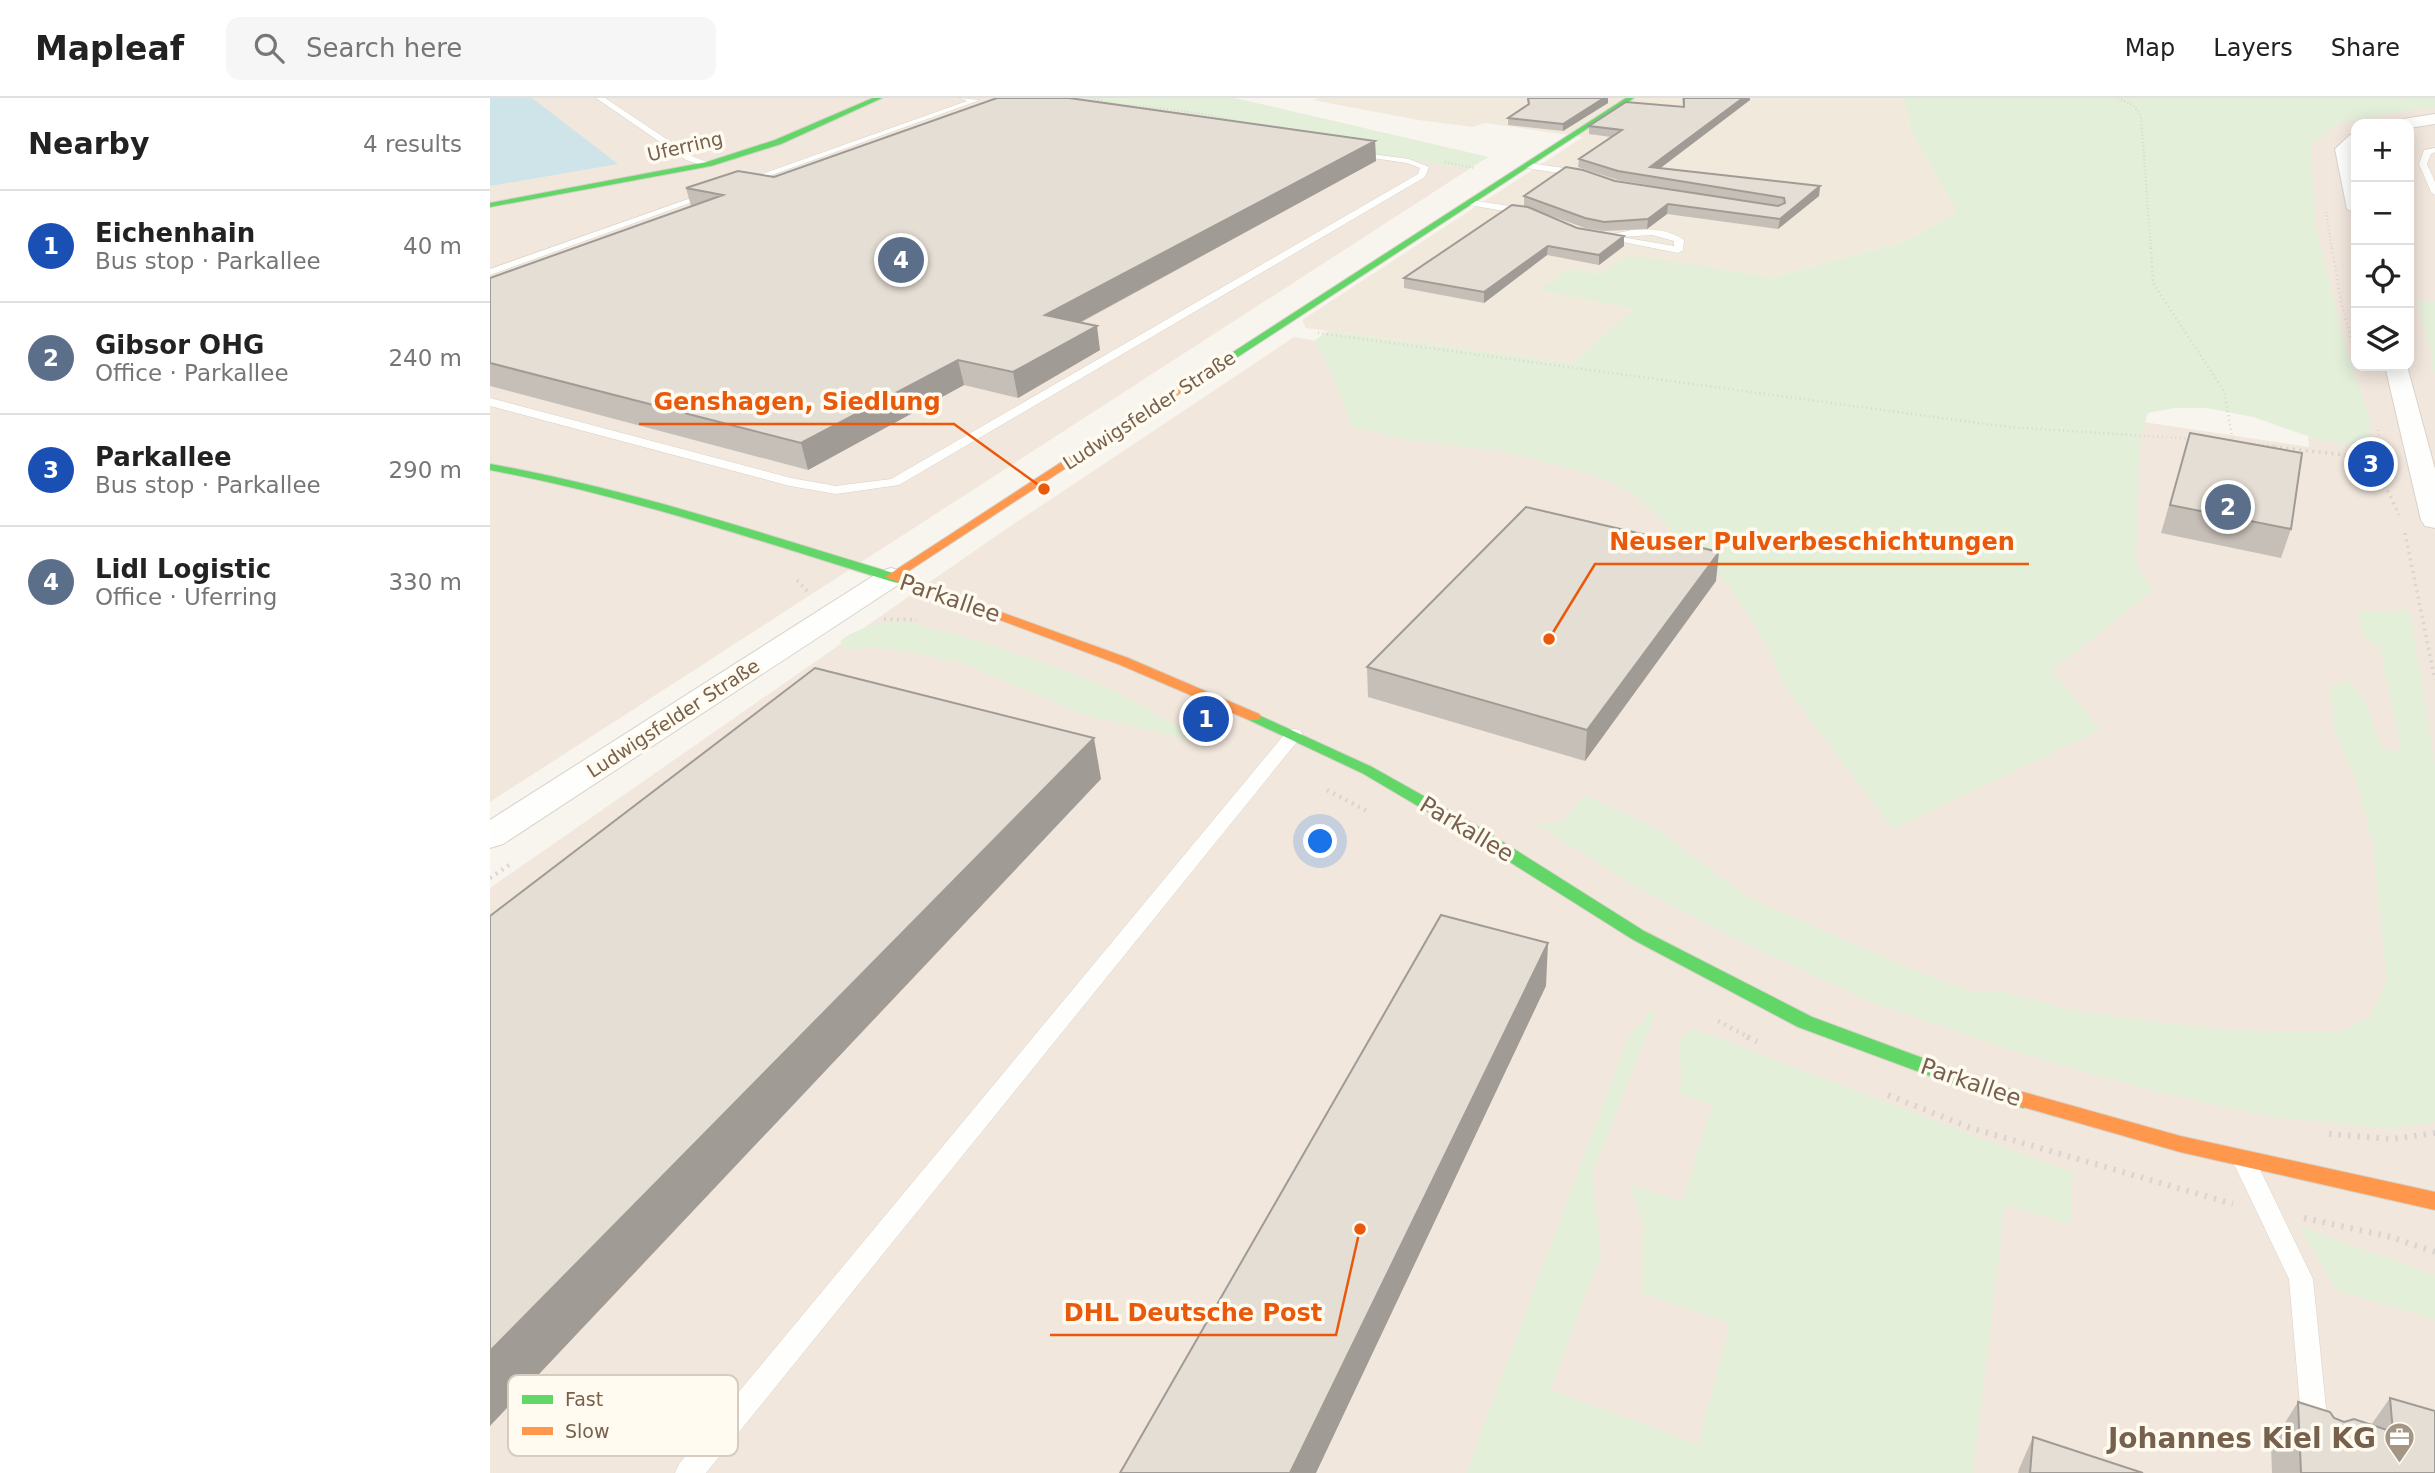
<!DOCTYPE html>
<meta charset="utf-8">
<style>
body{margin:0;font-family:"DejaVu Sans",sans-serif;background:#f6f6f6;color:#222}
.controls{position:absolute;right:21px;top:21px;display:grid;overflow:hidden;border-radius:14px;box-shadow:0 4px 18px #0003}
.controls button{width:63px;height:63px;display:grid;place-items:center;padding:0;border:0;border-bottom:2px solid #e0e0e0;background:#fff;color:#222;font:35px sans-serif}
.you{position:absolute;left:831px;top:744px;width:24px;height:24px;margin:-18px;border:5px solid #fff;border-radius:50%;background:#1a73e8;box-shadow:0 0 0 10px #1a73e833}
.badge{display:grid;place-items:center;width:46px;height:46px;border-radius:50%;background:#b45309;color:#fff;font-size:23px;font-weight:700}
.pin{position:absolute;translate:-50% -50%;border:4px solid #fff;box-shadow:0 2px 7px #0006}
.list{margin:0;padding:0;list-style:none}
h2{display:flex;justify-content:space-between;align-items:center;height:91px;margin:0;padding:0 28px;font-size:30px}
h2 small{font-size:23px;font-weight:400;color:#767676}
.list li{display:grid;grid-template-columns:46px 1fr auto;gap:21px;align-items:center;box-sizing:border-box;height:112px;padding:0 28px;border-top:2px solid #e0e0e0}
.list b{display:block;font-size:26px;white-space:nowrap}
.list p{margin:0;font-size:23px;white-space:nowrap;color:#767676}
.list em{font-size:23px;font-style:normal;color:#767676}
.icon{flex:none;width:38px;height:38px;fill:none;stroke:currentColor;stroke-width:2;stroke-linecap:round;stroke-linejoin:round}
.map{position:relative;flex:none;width:1945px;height:1375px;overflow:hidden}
header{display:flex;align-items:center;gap:42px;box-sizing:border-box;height:98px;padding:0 35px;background:#fff;border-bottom:2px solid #e0e0e0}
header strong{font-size:33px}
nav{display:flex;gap:38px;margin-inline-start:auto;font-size:24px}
.search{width:490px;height:63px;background:#f6f6f6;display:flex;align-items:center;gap:18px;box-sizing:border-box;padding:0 24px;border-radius:14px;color:#767676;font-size:26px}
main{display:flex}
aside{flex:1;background:#fff}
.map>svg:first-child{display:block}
.residential{fill:#f1e9dc}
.commercial{fill:#f2e7dd;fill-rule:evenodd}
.green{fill:#e3efd9}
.water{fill:#cfe4e8}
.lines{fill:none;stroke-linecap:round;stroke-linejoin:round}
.lane-casing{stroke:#d7d2cc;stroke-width:1}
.street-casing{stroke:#d7d2cc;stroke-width:2}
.fast-casing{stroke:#d6d1c9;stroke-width:2}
.slow-casing{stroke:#d6d1c9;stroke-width:2}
.path-far4{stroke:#dad5d0;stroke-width:2;stroke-dasharray:1 2.5;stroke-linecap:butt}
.path-far3{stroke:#dad5d0;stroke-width:2.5;stroke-dasharray:1 3.5;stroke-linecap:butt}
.path-far2{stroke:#dad5d0;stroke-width:3.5;stroke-dasharray:2 4.5;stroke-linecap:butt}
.path-far1{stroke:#dad5d0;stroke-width:4.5;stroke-dasharray:2 5;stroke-linecap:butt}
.path{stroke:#dad5d0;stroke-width:6;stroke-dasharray:2.5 7;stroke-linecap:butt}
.lane{fill:#fefefc;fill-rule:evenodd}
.street{fill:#fefefc;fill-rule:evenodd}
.fast{fill:#63d668;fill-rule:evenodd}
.slow{fill:#ff974d;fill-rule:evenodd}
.wall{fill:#c5bfb7}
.shaded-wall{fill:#a09b95}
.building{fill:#e5ded5;stroke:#a09b95;stroke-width:2}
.labels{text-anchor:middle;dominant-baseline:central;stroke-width:7;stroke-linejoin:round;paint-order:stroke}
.far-street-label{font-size:19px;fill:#77614d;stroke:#fffbf1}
.street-label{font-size:23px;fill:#77614d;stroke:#fffbf1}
.near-poi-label{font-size:28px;font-weight:bold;fill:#77614d;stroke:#fffbf1;text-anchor:end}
.key{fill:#fffbf1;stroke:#d6cdc0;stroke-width:2}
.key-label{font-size:19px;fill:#77614d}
.leader{fill:none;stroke:#e8590c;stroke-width:2.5}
.callout-dot{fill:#e8590c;stroke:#fffbf1;stroke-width:2.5}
.callout-label{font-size:24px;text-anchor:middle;font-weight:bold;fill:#e8590c;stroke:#fffbf1;stroke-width:7;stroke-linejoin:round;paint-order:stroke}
</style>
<header>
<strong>Mapleaf</strong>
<div class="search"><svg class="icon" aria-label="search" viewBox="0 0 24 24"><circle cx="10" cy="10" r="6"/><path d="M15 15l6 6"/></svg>Search here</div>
<nav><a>Map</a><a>Layers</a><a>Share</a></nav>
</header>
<main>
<aside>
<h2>Nearby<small>4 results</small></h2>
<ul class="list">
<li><span class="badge" style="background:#1a4fb4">1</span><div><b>Eichenhain</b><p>Bus stop · Parkallee</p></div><em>40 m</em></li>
<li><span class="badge" style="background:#5c6f8a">2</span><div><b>Gibsor OHG</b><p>Office · Parkallee</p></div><em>240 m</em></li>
<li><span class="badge" style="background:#1a4fb4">3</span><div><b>Parkallee</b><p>Bus stop · Parkallee</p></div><em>290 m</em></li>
<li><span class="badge" style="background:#5c6f8a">4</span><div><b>Lidl Logistic</b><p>Office · Uferring</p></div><em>330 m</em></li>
</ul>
</aside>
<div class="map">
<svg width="1945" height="1375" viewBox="0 0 1945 1375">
<rect width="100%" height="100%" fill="#f8f5ee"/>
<!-- residential -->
<path class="residential" d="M829 0H1414L1420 30 1469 114 1417 143 1283 179 1236 172 1113 176 1079 171 1146 211 1082 265 816 230 812 222 1093 39 995 25 983 29 928 22 823 2Z"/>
<!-- commercial -->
<path class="commercial" d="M0 0H744L998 59 0 704Z
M1945 3V1375H0V790L516 431 804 239 869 250 1640 322 1819 349 1789 33ZM1866 26H1919V268H1866Z"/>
<!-- green -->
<path class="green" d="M553 0H744L998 59 977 71Z
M1414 0H1945V9L1900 15 1845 27 1821 47 1826 129 1856 251 1881 324 1879 350 1829 342 1763 319 1717 310H1684L1658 315 1650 340 1646 465 1663 493 1562 572 1610 632 1403 731 1293 586 1281 554 1238 486 1144 396 1102 376 1015 354 919 342 862 329 848 290 825 242 838 233 1082 265 1145 211 1050 192 1079 171 1113 176 1137 157 1283 179 1417 143 1468 114 1420 30Z
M1928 202 1945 204V276Z
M1920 512 1945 667V1024L1898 1031 1782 1019 1662 993 1530 955 1383 905 1252 844 1150 791 1045 726 1072 724 1094 697 1164 729 1259 800 1423 872 1480 893H1511L1577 911 1661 923 1740 932 1851 934 1881 917 1897 881 1883 746 1865 679 1844 631 1840 588 1861 584 1877 607 1891 650 1911 653 1891 551 1872 537 1869 514Z
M397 524H417L482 541 551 564 621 591 719 646 594 617 473 565 390 549 356 552 350 543C364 532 379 528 397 524Z
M1161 912 1165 916 1102 1075 1111 1156 1060 1292 1208 1346 1240 1226 1152 1195 1153 1128 1140 1087 1192 1103 1223 1007 1187 995 1192 981 1188 944 1201 930 1583 1075 1580 1126 1515 1107 1483 1375H976L1138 940Z
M1809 1128 1945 1177V1221L1847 1193Z"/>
<!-- water -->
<path class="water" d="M0 0H42L128 66 0 88Z"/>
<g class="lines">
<defs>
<path id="lane" d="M106 0H115L202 58 222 66 218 69 196 62Z
M470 0 490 2 254 87 247 85 477 3Z
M1945 50V54L1941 56 1937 66 1945 84V97L1941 94 1929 66 1934 52Z
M859 53 919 61 939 69 935 79 409 387 346 396 300 388 0 308V300L301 380 346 388 401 381 928 76 930 70 917 65 862 57Z
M1039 65 1095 73 1099 76 1095 79 1036 70Z
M218 94 225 96 0 177V171Z
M982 102 1037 111 1042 114 1037 117 979 107V103Z
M1142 132C1160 131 1179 131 1194 142L1193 152 1188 155 1108 139ZM1162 137 1184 143V148L1131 139Z
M804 631 810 632 812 636 810 640 216 1375H185L189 1366 798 632Z
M1755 1055 1763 1057 1823 1181 1838 1330 1835 1339 1825 1343 1815 1339 1812 1330 1799 1181 1743 1064 1747 1057Z"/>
<path id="street" d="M1945 16V26L1919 30V26H1905L1913 21Z
M1866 35V48L1861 52 1866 79V116L1857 111 1845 51 1860 37Z
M1895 268H1917L1945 371V430L1935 428 1931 422Z
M401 470 411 473 415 479 411 485 13 746 0 750V722L391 473Z"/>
<path id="fast" d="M383 0H392L291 46 221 68 0 109V105L217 64 285 42Z
M1136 0H1144L729 271 720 269Z
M0 366C141 391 276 437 413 478L415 481 408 485 403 484C270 443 138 398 0 372Z
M764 615 882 669 989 729 1154 833 1322 919 1500 985 1540 997 1543 1002 1540 1007 1533 1010 1489 996 1308 929 1142 841 977 737 872 675 759 622 757 619Z"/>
<path id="slow" d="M721 267 730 269 411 478 638 560 769 616 771 619 769 622H759L628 566 395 479Z
M1533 994 1690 1038 1945 1094V1112L1690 1054 1526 1007 1523 1002 1526 997Z"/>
</defs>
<!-- lane casing -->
<use href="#lane" class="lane-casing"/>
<!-- street casing -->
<use href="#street" class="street-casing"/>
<!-- fast casing -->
<use href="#fast" class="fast-casing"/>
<!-- slow casing -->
<use href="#slow" class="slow-casing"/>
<!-- path-far4 -->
<path class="path-far4" d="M601 0 619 5 708 15 771 28
M1628 0 1644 8 1651 18 1661 152
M955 64 984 70
M1836 114 1842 152"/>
<!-- path-far3 -->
<path class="path-far3" d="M1661 150 1663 185 1734 293 1743 344
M1842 150 1851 204 1866 259
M828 235 1518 329 1704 341
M1888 332 1889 349
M1755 345 1792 349"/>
<!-- path-far2 -->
<path class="path-far2" d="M1777 348 1899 362
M1889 348 1895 387 1909 417
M1915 435 1945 582
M307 482 320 496
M394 521 427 522"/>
<!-- path-far1 -->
<path class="path-far1" d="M837 692 879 714
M0 780 22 765
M1228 923 1260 940"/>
<!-- path -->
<path class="path" d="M1257 939 1267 944
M1398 997 1481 1030 1743 1106
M1839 1036 1903 1041 1945 1035
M1814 1120 1901 1139 1945 1154"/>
<!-- lane -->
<use href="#lane" class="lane"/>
<!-- street -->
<use href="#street" class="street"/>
<!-- fast -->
<use href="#fast" class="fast"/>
<!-- slow -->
<use href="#slow" class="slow"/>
</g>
<!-- wall -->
<path class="wall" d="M1037 0H1118V5L1073 33 1018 27V20L1038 7Z
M1192 0H1260V2L1170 70 1330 88 1329 98 1288 131 1177 116 1157 131 1113 133 1095 130 1034 108V98L1125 83 1247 102 1128 82 1088 69 1089 61 1121 39 1099 36V28L1193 9Z
M885 43 886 63 590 225 610 252 528 300 474 287 318 372 0 288V180L201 108 196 90 284 79Z
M1087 130 1134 138V148L1109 167 1057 157 994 205 914 190V180Z
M1700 335 1801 431 1791 460 1671 435Z
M1226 483 1095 663 878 599 877 569Z
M1900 1300 1945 1375H1782L1781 1347 1808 1304 1854 1324 1881 1327Z
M1543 1339 1653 1375H1528L1529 1371Z"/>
<!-- shaded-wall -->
<path class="shaded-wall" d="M1114 0H1118V5L1073 33V26Z
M1253 0H1260V2L1160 78V69Z
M885 43 886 63 559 241 555 217Z
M1330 88 1329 98 1288 131 1290 121Z
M1178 106 1177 116 1157 131 1158 121Z
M1134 138V148L1109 167V157Z
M1058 148 1057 157 994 205V194Z
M607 228 610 252 528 300 523 274Z
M468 262 474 287 318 372 311 345Z
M1229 454 1226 483 1095 663 1097 632Z
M604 640 611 681 0 1328V1253Z
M1058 845 1056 888 826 1375H800Z"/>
<!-- building -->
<path class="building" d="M507 0H579L885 43 555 217 607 228 523 274 468 262 311 345 0 265V180L233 97 196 90 248 73 284 79Z
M1038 0H1114L1073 26 1018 20 1039 6Z
M1194 0H1253L1160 69 1330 88 1290 121 1178 106 1158 121 1114 124 1095 120 1034 98 1076 69 1093 72 1125 83 1288 108 1295 105 1294 100 1128 73 1089 61 1132 32 1099 28 1136 4 1194 9Z
M1022 107 1038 109 1087 130 1134 138 1109 157 1058 148 994 194 914 180Z
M1700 335 1812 355 1801 431 1680 407Z
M1036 409 1229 454 1097 632 877 569Z
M325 570 604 640 0 1253V818Z
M951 817 1058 845 800 1375H630Z
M1900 1300 1945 1313V1375H1811L1808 1304 1840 1314 1844 1320 1854 1324 1864 1321 1903 1334Z
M1543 1339 1653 1375H1540Z"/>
<!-- icons -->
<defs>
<symbol id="office-pin" viewBox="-11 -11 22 30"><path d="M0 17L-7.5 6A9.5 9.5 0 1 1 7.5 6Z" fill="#a49585" stroke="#fffbf1"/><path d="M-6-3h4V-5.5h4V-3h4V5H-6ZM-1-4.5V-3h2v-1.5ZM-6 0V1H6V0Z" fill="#fff"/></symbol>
</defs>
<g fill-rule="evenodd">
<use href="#office-pin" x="1892" y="1322" width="35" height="47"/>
</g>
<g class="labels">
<!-- far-street labels -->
<g class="far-street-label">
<text transform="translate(195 48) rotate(-13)">Uferring</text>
<text transform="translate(659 312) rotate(-33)">Ludwigsfelder Straße</text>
<text transform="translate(183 620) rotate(-33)">Ludwigsfelder Straße</text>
</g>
<!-- street labels -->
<g class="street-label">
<text transform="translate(460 500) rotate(19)">Parkallee</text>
<text transform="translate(977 731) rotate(31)">Parkallee</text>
<text transform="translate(1481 984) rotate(19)">Parkallee</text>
</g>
<!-- near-poi labels -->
<g class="near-poi-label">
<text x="1886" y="1340">Johannes Kiel KG</text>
</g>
</g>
<!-- legend -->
<rect x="18" y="1277" width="230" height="81" rx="10" class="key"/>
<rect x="32" y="1297" width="31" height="9" fill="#63d668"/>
<rect x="32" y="1329" width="31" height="8" fill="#ff974d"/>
<g class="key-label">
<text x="75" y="1308">Fast</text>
<text x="75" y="1340">Slow</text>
</g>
<!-- callouts -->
<path class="leader" d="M554 391L464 326H149M1059 541L1105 466H1539M870 1131L846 1237H560"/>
<g class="callout-dot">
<circle cx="554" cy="391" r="7"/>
<circle cx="1059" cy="541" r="7"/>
<circle cx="870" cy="1131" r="7"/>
</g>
<g class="callout-label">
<text x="307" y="312">Genshagen, Siedlung</text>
<text x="1322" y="452">Neuser Pulverbeschichtungen</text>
<text x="703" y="1223">DHL Deutsche Post</text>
</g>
</svg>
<div class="controls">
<button>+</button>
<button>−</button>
<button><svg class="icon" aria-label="locate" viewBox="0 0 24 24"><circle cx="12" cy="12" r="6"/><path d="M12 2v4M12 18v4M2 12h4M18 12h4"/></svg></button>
<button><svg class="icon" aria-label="layers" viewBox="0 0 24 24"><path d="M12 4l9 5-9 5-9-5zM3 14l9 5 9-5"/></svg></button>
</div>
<div class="you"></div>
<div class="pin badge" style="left:716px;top:621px;background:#1a4fb4">1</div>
<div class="pin badge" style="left:1738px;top:409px;background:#5c6f8a">2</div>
<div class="pin badge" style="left:1881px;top:366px;background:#1a4fb4">3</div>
<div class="pin badge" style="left:411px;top:162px;background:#5c6f8a">4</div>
</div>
</main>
